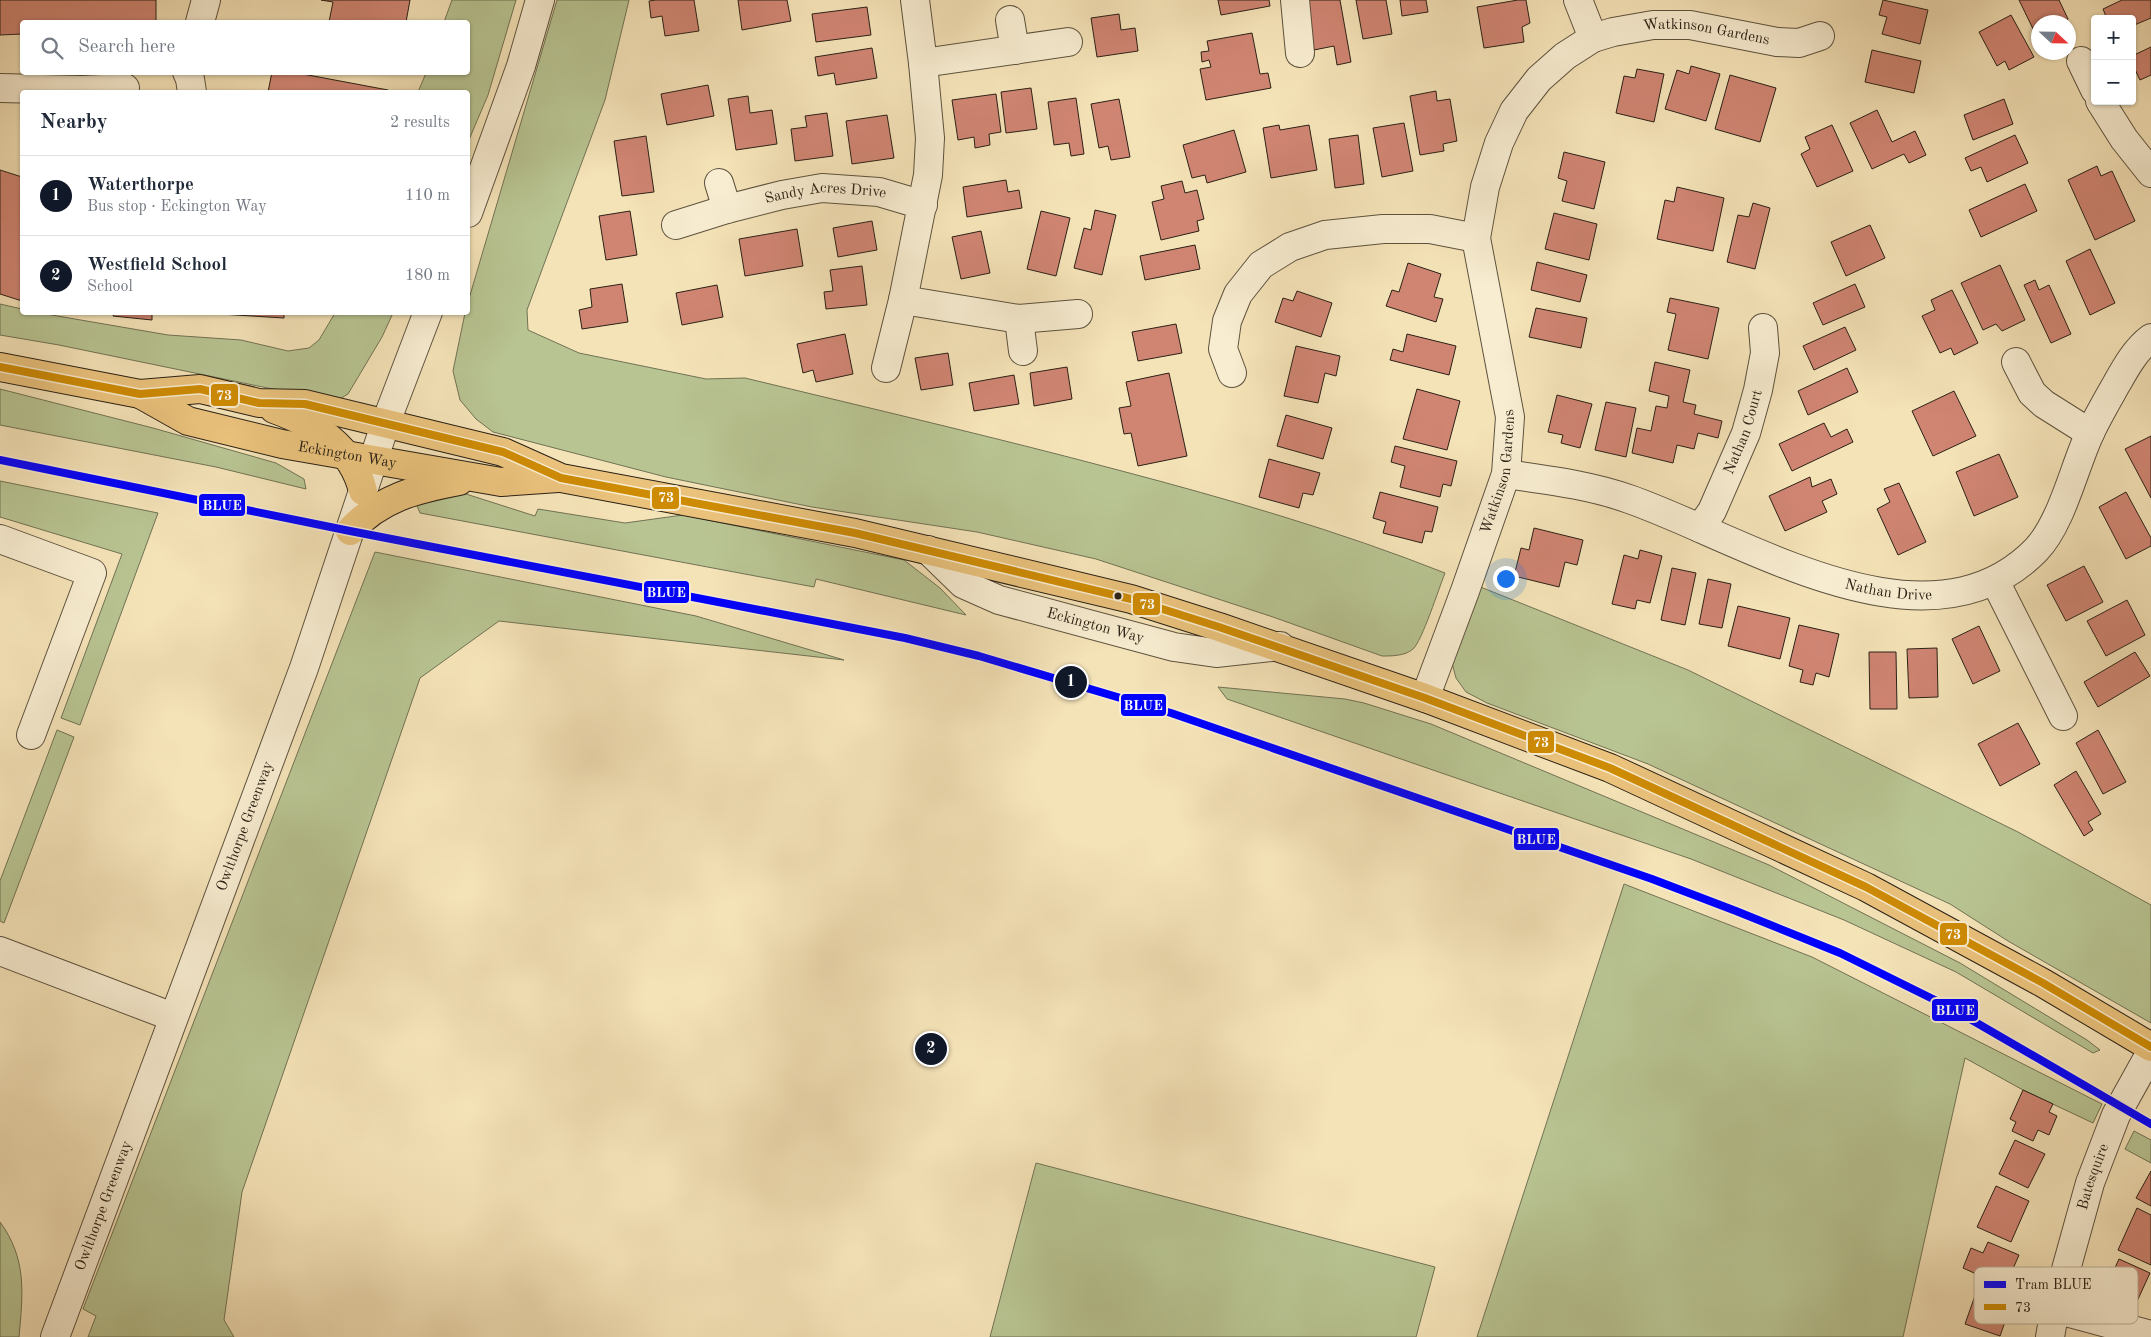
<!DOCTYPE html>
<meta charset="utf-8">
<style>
body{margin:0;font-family:"Old Standard TT",serif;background:#f2f2f3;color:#1f2937}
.controls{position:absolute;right:15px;top:15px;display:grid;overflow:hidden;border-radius:5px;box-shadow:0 1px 4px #0004}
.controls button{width:45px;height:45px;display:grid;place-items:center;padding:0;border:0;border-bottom:1px solid #e0e1e3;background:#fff;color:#1f2937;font:25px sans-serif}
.compass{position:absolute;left:2031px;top:15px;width:45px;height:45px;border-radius:50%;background:#fff;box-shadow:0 1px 4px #0004;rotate:112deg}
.you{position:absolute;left:1505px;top:578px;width:18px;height:18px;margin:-12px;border:4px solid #fff;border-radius:50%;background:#1a73e8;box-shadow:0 0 0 8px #1a73e833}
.badge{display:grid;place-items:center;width:32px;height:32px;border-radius:50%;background:#111827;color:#fff;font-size:16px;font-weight:700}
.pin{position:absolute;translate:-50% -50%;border:2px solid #fff;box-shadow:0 1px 5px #0006}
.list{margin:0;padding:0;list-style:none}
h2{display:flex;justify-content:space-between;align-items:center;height:65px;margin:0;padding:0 20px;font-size:21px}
h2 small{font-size:16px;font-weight:400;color:#747a83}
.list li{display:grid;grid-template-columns:32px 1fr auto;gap:15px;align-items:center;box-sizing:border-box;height:80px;padding:0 20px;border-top:1px solid #e0e1e3}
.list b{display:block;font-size:19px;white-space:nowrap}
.list p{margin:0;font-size:16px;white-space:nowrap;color:#747a83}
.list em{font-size:16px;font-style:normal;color:#747a83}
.icon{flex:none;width:28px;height:28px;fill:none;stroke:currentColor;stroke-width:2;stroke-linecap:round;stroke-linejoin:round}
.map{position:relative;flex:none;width:2151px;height:1337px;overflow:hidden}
.search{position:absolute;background:#fff;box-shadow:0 1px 4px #0004;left:20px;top:20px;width:450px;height:55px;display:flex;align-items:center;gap:12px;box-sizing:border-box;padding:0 18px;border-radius:5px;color:#747a83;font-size:19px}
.panel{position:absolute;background:#fff;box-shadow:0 1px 4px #0004;left:20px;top:90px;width:450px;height:225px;border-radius:5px}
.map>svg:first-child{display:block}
.green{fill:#b8c492;stroke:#717254}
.building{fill:#d08573;stroke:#2a2115}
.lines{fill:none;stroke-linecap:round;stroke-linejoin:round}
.minor-casing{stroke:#5d523e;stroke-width:30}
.major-casing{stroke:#2a2115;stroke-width:30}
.minor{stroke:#f8edd1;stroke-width:28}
.major{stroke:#eac27c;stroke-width:28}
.bus-1-casing{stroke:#f8edd1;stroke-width:11}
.bus-1{stroke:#ce8b04;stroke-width:8}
.tram-1-casing{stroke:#f8edd1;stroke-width:11}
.tram-1{stroke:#00f;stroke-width:8}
.bus-dot{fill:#2a2115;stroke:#f8edd1;stroke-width:2}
.labels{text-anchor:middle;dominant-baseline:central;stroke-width:5;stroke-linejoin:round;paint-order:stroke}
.street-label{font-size:15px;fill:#2a2115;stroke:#f8edd1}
.key{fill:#f8edd1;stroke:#bab099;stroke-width:1}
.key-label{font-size:14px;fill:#2a2115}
.line-badge{stroke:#f8edd1;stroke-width:2}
.badge-label{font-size:14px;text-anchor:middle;font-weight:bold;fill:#fff}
</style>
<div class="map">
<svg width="2151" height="1337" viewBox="0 0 2151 1337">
<rect width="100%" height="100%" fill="#f5e3b8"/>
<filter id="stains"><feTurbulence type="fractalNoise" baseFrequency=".004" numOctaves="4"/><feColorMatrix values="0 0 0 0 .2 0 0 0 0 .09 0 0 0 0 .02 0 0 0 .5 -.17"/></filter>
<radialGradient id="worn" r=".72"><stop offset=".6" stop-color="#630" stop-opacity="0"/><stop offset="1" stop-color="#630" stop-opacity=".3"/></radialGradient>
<!-- green -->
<path class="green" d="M452 0H516L488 95 468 142V92H418L426 73 468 72V22H444Z
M557 0H629L605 100 527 310 528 330 579 353 706 379 745 378C869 408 994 437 1118 470 1228 499 1339 531 1445 573 1439 588 1422 641 1413 649 1405 656 1392 656 1382 656L1273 617 1096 559 977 532 812 507 666 477 493 432 476 419 460 400 453 371 465 313 468 312V302Z
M0 304 22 309V312L40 313 168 335 241 340 288 351 309 348 319 340 335 313H393L382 337 348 394 338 400 321 399 59 345 0 335Z
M0 389 153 428 276 463 304 479 306 489 216 467 0 425Z
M0 481 158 513 80 725 61 718 122 554 0 517Z
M434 493 466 494 535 516 538 509 625 523 683 515 904 560 940 588 966 615 816 579 814 587 420 513 415 501Z
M375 552 696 616 844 660 499 621 420 678 242 1192 224 1320 234 1337H88L96 1316 83 1309Z
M1478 586 1688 670 2018 832 2151 905V1023L2008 941 1950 904 1648 764 1487 703 1466 692 1456 678 1451 659Z
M1218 687 1345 699 1364 703 1431 724 1769 865 1960 963 2087 1040 2100 1050 2093 1053 1956 972 1844 920 1691 859 1227 699Z
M57 730 74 737 4 923 0 921V881Z
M1624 884 1812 957 2102 1104 2093 1123 2023 1090 1965 1058 1903 1337H1477Z
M2134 1131 2151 1140V1163L2125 1149Z
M1036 1163 1435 1267 1416 1337H990Z
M0 1222C27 1259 23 1293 19 1337H0Z"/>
<!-- building -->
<path class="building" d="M0 0H156V22H22V34L0 35Z
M321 0H410L406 22H329L333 2Z
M656 0H694L699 31 665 36 662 16 651 18 649 1Z
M738 0H787L791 21 742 30Z
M1218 0H1269L1270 6 1221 15Z
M1305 0H1340L1351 62 1337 65 1334 46 1314 50Z
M1356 0H1386L1392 34 1363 39Z
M1400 0H1426L1428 12 1402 16Z
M1518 0H1526L1530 23 1522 27 1524 42 1484 48 1477 7Z
M1883 0 1928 10 1920 44 1882 34 1887 17 1879 15Z
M2019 0H2059L2068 19 2062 22H2038V34L2036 35Z
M2122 0H2151V18L2132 26V19H2107L2103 9Z
M867 7 871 35 816 42 812 14Z
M1119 14 1121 30 1135 28 1138 51 1097 57 1091 18Z
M2011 15 2034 57 2009 70 2005 61 1997 66 1979 32Z
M1252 33 1260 74 1268 73 1271 88 1206 100 1200 69 1211 67 1209 60 1202 62 1201 52 1209 51 1207 41Z
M2151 47V75L2140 80 2132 63V56Z
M872 48 877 78 836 85 834 73 818 76 815 57Z
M1872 50 1921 61 1914 93 1865 82Z
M1691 66 1720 74 1706 121 1665 109 1677 70 1689 74Z
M1637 69 1664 74 1654 122 1616 113 1624 76 1635 78Z
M272 72H292L388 90V92H268Z
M1730 75 1776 88 1760 142 1715 129Z
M708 85 714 116 667 125 661 94Z
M1031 88 1037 129 1006 133 1001 92Z
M1436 91 1437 101 1450 99 1457 141 1443 144 1444 151 1420 155 1410 96Z
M996 94 1001 132 989 134 990 145 975 148 974 137 958 140 952 100Z
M748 96 750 113 772 110 777 144 736 150 728 99Z
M1076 98 1084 154 1071 156 1069 143 1054 145 1048 102Z
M1119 99 1130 157 1111 160 1108 146 1099 148 1091 104Z
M2004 99 2013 124 1973 140 1964 115Z
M1877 110 1892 142 1915 131 1926 155 1909 163 1904 154 1872 169 1850 123Z
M827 113 833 156 795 161 791 129 807 127 805 116Z
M887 115 894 158 852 164 846 121Z
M1404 123 1413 171 1382 177 1373 128Z
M1279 125 1280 130 1309 125 1317 170 1271 178 1263 128Z
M1832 125 1853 171 1817 187 1801 154 1810 149 1805 137Z
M1234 130 1246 172 1207 183 1205 175 1192 178 1183 145Z
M1358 135 1364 184 1335 188 1329 139Z
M2015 135 2028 163 1987 182 1981 167 1971 171 1965 158Z
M646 136 654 192 622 196 614 141Z
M1564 152 1605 162 1594 209 1562 201 1567 181 1558 178Z
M2097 166 2101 176 2112 171 2135 221 2095 240 2068 180Z
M0 170 22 177V301L0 294Z
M1006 180 1008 192 1019 190 1022 208 967 217 963 187Z
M1182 181 1185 193 1197 190 1204 219 1197 221 1199 231 1161 240 1152 202 1164 199 1161 186Z
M2025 184 2037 211 1981 237 1969 210Z
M1677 187 1724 198 1713 251 1657 239 1665 200 1674 202Z
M1753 203 1770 208 1755 269 1727 262 1738 215 1749 217Z
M1095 210 1116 215 1102 275 1074 268 1084 228 1091 230Z
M630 211 637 255 606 260 599 216Z
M1041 211 1070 218 1056 276 1027 269Z
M1554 213 1597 224 1589 260 1545 249Z
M872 221 877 250 838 257 833 228Z
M1870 225 1885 258 1846 276 1831 242Z
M797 229 803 266 745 276 739 239Z
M981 231 990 273 961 279 952 237Z
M1195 245 1200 269 1145 280 1140 256Z
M2090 249 2115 303 2090 315 2066 261Z
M1537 262 1587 275 1580 302 1531 290Z
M1408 263 1441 274 1434 297 1443 299 1436 322 1386 306 1392 290 1399 292Z
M2000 265 2025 320 2002 331 1996 324 1983 330 1961 283Z
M862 266 867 305 826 309 824 292 833 291 830 270Z
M2035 280 2039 290 2049 285 2071 334 2051 343 2024 285Z
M622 284 628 322 582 329 579 310 592 307 590 289Z
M1855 284 1865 307 1823 325 1813 303Z
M717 285 723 317 682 325 676 293Z
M1952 290 1978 343 1954 355 1951 348 1940 353 1922 316 1935 310 1931 300Z
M1297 291 1332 303 1321 337 1275 322 1283 298 1293 301Z
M1670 298 1719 308 1708 359 1668 350 1676 314 1667 312Z
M1536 308 1587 318 1581 348 1529 337Z
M114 312H152V320L113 316Z
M188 312H284V318Z
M1176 324 1182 353 1138 361 1132 332Z
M1845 327 1856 350 1814 370 1803 346Z
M845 334 853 374 816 382 813 370 803 373 797 344Z
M1407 334 1456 346 1449 375 1390 360 1393 349 1403 352Z
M1296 346 1340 356 1336 376 1325 373 1318 403 1284 396Z
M948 353 953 385 921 390 915 358Z
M1655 362 1690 370 1683 402 1696 405 1694 414 1722 421 1718 438 1698 433 1694 449 1677 445 1673 463 1632 453 1637 428 1651 431 1656 406 1667 408 1669 396 1649 391Z
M1067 367 1072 399 1034 406 1030 373Z
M1847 368 1858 392 1808 415 1798 391Z
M1169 373 1187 456 1138 466 1131 433 1124 434 1119 408 1131 406 1126 382Z
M1014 375 1019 404 974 411 969 383Z
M1417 389 1460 401 1447 450 1403 439Z
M1954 391 1976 436 1933 456 1912 411Z
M1557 395 1592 404 1580 448 1561 443 1563 435 1548 432Z
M1606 402 1636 408 1626 457 1595 450Z
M1286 415 1332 428 1323 459 1277 446Z
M1824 423 1831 437 1847 429 1853 442 1792 471 1779 444Z
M2151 436V498L2125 449Z
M1395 446 1457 461 1451 486 1443 484 1440 497 1400 487 1405 466 1391 462Z
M1999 454 2018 497 1974 516 1956 472Z
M1269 459 1320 473 1313 495 1303 493 1299 508 1259 497Z
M1810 477 1812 487 1831 479 1837 494 1822 501 1827 512 1785 531 1769 496Z
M1899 483 1926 542 1898 555 1877 509 1890 502 1884 489Z
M1380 492 1438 507 1432 532 1425 531 1422 543 1383 533 1386 522 1373 518Z
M2126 492 2151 538V546L2126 559 2099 507Z
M1534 528 1583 540 1577 565 1565 562 1559 587 1514 576 1521 548 1529 550Z
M1640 550 1662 556 1650 603 1637 600 1635 609 1612 604 1624 555 1638 559Z
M2084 566 2103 602 2066 621 2047 585Z
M1672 568 1696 573 1685 625 1661 620Z
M1708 579 1731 584 1722 628 1699 624Z
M2127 600 2145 635 2106 656 2087 621Z
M1738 606 1790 618 1780 659 1728 646Z
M1799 625 1839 634 1829 677 1816 673 1813 685 1800 682 1803 670 1789 666Z
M1979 626 2000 671 1973 684 1952 639Z
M1937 648 1938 697 1909 698 1907 649Z
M1869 652H1896L1897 709H1870Z
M2135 652 2150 676 2098 707 2084 682Z
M2018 723 2040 764 2000 786 1978 744Z
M2098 730 2126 782 2103 794 2076 743Z
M2076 771 2101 814 2088 822 2093 830 2084 836 2054 785Z
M2023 1090 2053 1104 2049 1112 2057 1116 2049 1135 2038 1130 2033 1141 2012 1131 2016 1122 2010 1119Z
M2015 1140 2045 1154 2028 1188 1999 1174Z
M2151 1171V1206L2136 1198Z
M1996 1186 2029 1201 2011 1242 1977 1227Z
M2137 1208 2151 1215V1265L2118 1250Z
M1988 1242 2019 1255 2005 1287 1963 1268 1971 1248 1983 1253Z
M2119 1259 2150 1273 2134 1308 2103 1294Z
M1977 1290 2012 1302 2000 1336 1965 1324Z"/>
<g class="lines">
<defs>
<g id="minor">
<path d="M1295 0 1300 53"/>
<path d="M1578 0 1593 38"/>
<path d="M1010 20 1015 50"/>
<path d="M200 22 206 0"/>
<path d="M2081 61 2095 90"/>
<path d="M923 63 1068 42"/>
<path d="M187 72 190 79 192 92"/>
<path d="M0 88 82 90 125 88"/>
<path d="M2100 101 2124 139 2151 173"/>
<path d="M719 183 727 209"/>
<path d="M468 213 521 66 540 0"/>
<path id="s1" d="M676 225 727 209 782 195 822 188 879 192 923 205"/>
<path d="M903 300 1019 319 1078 314"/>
<path d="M1019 319 1023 351"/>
<path d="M2016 362 2032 393 2044 404 2090 433"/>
<path d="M886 368 903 300 928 175 930 138 923 63 915 0"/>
<path d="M1232 373 1223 349 1227 321 1238 294 1261 265 1290 247 1325 235 1383 229H1430L1476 238"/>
<path id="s2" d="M1506 474C1547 480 1590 485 1629 499 1744 539 1927 661 2036 550 2062 523 2074 467 2090 433 2098 416 2108 399 2117 383 2126 367 2136 349 2151 338"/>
<path id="s3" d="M1700 528 1712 511 1746 433 1758 390 1765 353 1763 328"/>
<path d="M0 539 92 573 31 735"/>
<path id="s4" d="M928 550 963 584 999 600 1174 647 1216 653 1280 646"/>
<path d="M1995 581 2063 716"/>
<path id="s5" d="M1425 698 1465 591 1506 474 1510 417 1476 238 1485 187 1499 143 1514 111 1539 79 1565 56 1593 38 1613 32 1653 25H1690L1777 42 1799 43 1820 36"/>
<path d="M0 951 173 1017"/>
<path d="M2055 1309 2151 1335"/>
<path id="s6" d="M55 1337 304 668 386 422 428 312"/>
<path id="s7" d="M2050 1337 2055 1309 2090 1183 2116 1115 2151 1052"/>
</g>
<g id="major">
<path d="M0 367 140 394 200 389 259 403 305 404 503 452 561 478 855 533 1131 599 1219 627 1425 698 1610 768 1866 887 2043 983 2151 1047"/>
<path id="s8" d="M140 394 188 421 282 444 501 482 558 478"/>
<path d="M274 409C315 424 352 446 363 491"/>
<path d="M350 531C380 498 416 489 459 481"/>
</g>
</defs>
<!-- minor casing -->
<use href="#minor" class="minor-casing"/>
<!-- major casing -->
<use href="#major" class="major-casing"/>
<!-- minor -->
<use href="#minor" class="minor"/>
<!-- major -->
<use href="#major" class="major"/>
<defs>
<path id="bus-1" d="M0 367 140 394 200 389 259 403 305 404 503 452 561 478 855 533 1131 599 1219 627 1425 698 1610 768 1866 887 2043 983 2151 1047"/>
</defs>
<!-- bus-1 casing -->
<use href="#bus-1" class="bus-1-casing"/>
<!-- bus-1 -->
<use href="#bus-1" class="bus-1"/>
<defs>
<path id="tram-1" d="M0 460 350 531 905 638 979 656 1171 713 1652 879 1736 911 1840 953 1951 1008 2151 1124"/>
</defs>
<!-- tram-1 casing -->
<use href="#tram-1" class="tram-1-casing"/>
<!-- tram-1 -->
<use href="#tram-1" class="tram-1"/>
</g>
<!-- markers -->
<circle class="bus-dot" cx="1118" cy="596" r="4.5"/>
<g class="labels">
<!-- street labels -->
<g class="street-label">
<text stroke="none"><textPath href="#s5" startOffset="835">Watkinson Gardens</textPath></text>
<text stroke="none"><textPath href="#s1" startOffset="154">Sandy Acres Drive</textPath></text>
<text stroke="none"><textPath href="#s3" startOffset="106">Nathan Court</textPath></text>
<text stroke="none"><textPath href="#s8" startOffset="218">Eckington Way</textPath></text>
<text stroke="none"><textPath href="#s5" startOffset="239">Watkinson Gardens</textPath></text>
<text stroke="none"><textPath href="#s2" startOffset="402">Nathan Drive</textPath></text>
<text stroke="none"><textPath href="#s4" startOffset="188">Eckington Way</textPath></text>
<text stroke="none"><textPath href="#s6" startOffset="545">Owlthorpe Greenway</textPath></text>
<text stroke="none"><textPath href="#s7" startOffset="166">Batesquire</textPath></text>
<text stroke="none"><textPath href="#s6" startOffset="140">Owlthorpe Greenway</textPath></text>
</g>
</g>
<!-- legend -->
<rect x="1974" y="1267" width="164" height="57" rx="8" class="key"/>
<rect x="1984" y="1281" width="22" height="7" fill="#00f"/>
<rect x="1984" y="1304" width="22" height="6" fill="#ce8b04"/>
<g class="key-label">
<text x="2015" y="1289">Tram BLUE</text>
<text x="2015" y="1312">73</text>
</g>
<g class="line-badge">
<rect x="210" y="383" width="29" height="24" rx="5" fill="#ce8b04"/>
<rect x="651" y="486" width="29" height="24" rx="5" fill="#ce8b04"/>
<rect x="198" y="493" width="48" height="24" rx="5" fill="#00f"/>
<rect x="643" y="580" width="47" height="24" rx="5" fill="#00f"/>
<rect x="1132" y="592" width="29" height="24" rx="5" fill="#ce8b04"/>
<rect x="1120" y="693" width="47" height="24" rx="5" fill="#00f"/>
<rect x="1527" y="730" width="28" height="24" rx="5" fill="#ce8b04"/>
<rect x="1513" y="827" width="47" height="24" rx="5" fill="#00f"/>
<rect x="1939" y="922" width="29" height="24" rx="5" fill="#ce8b04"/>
<rect x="1931" y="998" width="48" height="24" rx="5" fill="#00f"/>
</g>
<g class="badge-label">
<text x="224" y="400">73</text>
<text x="666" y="502">73</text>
<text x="222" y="510">BLUE</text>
<text x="666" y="597">BLUE</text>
<text x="1147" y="609">73</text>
<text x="1143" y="710">BLUE</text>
<text x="1541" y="747">73</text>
<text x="1536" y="844">BLUE</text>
<text x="1953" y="939">73</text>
<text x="1955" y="1015">BLUE</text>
</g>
<rect width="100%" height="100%" filter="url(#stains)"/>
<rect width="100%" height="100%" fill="url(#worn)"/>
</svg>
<div class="controls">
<button>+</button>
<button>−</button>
</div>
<svg class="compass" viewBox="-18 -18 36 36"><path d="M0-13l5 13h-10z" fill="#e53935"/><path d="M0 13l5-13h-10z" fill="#747a83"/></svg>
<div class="you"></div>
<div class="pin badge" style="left:1071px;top:682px">1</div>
<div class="pin badge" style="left:931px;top:1049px">2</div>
<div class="search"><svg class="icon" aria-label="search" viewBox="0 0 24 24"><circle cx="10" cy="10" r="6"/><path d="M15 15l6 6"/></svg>Search here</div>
<section class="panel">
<h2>Nearby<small>2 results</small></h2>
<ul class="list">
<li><span class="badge">1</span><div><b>Waterthorpe</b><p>Bus stop · Eckington Way</p></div><em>110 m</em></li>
<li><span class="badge">2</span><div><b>Westfield School</b><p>School</p></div><em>180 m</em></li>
</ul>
</section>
</div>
